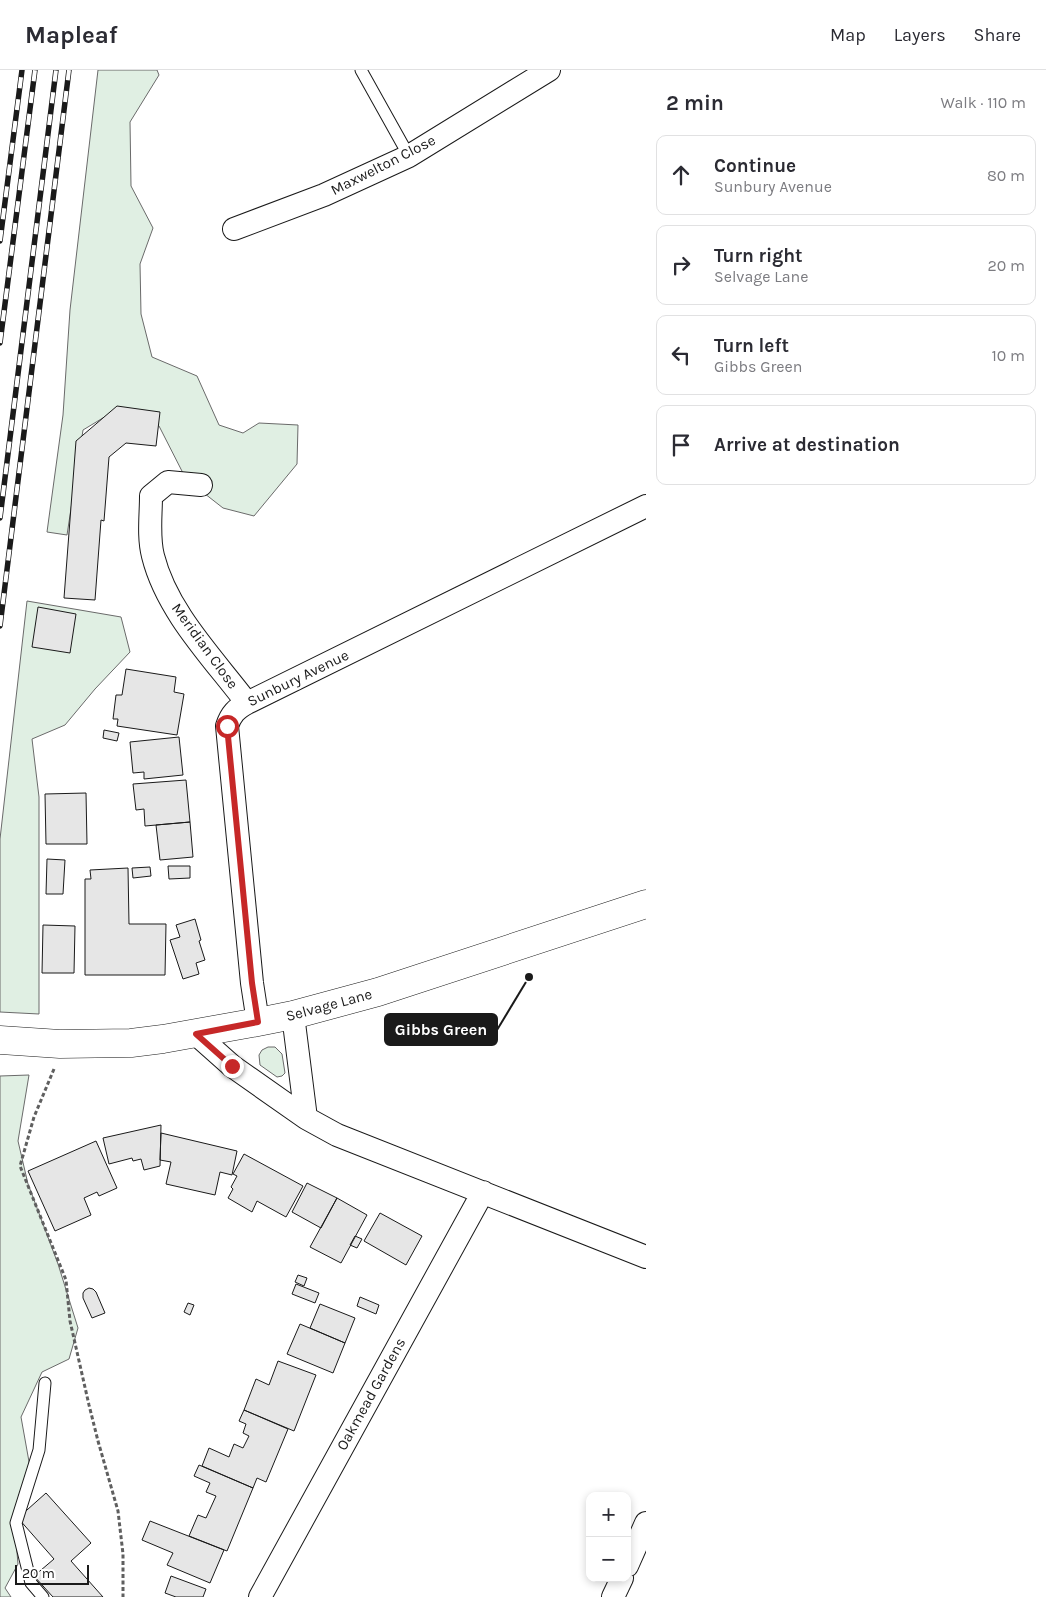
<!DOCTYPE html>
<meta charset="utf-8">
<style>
body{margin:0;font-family:Karla,sans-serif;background:#f7f7f7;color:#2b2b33}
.controls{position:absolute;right:15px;bottom:15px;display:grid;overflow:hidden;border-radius:10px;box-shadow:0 2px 8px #0003}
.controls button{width:45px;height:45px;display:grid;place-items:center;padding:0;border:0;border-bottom:1px solid #e1e1e2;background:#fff;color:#2b2b33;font:25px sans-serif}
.scale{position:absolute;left:15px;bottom:12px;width:74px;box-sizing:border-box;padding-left:5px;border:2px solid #1a1a1a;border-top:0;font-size:14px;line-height:18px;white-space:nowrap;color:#1a1a1a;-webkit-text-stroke:4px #fff;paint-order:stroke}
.stop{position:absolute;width:15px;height:15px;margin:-11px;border:4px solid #c62828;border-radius:50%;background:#fff}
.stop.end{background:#c62828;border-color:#fff;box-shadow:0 1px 5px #0008}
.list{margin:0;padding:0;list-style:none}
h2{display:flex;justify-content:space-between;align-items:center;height:65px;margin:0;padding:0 20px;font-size:21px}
h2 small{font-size:16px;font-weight:400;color:#7c7c81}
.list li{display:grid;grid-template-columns:32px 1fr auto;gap:15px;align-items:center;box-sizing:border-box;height:80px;margin:0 10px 10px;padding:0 10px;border:1px solid #e1e1e2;border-radius:10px}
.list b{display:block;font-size:19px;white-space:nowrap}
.list p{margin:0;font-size:16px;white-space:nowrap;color:#7c7c81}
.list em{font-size:16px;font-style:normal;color:#7c7c81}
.icon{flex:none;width:28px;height:28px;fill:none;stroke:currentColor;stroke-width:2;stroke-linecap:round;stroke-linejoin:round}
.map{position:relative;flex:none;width:646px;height:1527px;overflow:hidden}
header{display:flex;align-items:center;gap:30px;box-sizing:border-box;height:70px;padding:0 25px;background:#fff;border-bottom:1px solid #e1e1e2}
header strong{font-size:24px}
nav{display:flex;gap:28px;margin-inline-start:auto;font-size:18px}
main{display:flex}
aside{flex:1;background:#fff}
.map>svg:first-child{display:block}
.green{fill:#e0efe3;stroke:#6a6a6a}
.building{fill:#e6e6e6;stroke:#1a1a1a}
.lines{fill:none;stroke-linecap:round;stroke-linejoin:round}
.service-casing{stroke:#1a1a1a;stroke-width:13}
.minor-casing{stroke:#1a1a1a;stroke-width:24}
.primary-casing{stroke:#1a1a1a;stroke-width:29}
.path{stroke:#5f5f5f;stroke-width:3;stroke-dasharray:4 2.5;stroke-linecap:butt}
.service{stroke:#fff;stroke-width:11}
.minor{stroke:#fff;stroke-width:22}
.primary{stroke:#fff;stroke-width:28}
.rail-casing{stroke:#1a1a1a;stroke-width:5.5}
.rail{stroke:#fff;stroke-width:4;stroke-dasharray:11;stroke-linecap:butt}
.route{stroke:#c62828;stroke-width:6}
.labels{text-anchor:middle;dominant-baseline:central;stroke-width:4;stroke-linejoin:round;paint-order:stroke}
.street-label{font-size:15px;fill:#1a1a1a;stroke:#fff}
.leader{fill:none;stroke:#1a1a1a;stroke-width:2}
.callout-dot{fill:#1a1a1a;stroke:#fff;stroke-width:2}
.callout{fill:#1a1a1a;stroke:#1a1a1a;stroke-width:2}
.callout-label{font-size:16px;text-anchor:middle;font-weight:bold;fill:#fff}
</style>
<header>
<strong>Mapleaf</strong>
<nav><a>Map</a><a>Layers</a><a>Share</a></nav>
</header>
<main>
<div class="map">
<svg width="646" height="1527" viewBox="0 0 646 1527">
<rect width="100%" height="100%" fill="#fff"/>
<!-- green -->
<path class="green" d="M98 0H157L159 5 130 52 131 116 153 158 140 194 141 244 152 287 197 306 219 355 243 363 259 353 298 355 297 394 254 446 223 438 186 409 159 356 121 337 83 360 67 465 47 462 63 345 70 240Z
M27 531 121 547 130 582 95 619 65 655 32 669 39 727V944L0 942V769Z
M268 977H275L282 984 285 1003 282 1006 277 1007 260 995 259 985 262 980Z
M29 1005 18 1071 28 1114 58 1194 78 1258 69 1289 42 1302 21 1347 33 1414 15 1459 18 1494 5 1518 11 1527H0V1006Z"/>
<!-- building -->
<path class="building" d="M117 336 160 342 156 376 126 373 109 387 104 451 101 450 95 530 64 528 76 371Z
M38 537 76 544 70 583 32 577Z
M126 599 176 607 174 622 184 624 177 665 117 656 118 649H113L116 625H122Z
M104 660 119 663 117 671 103 668Z
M179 667 183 705 144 709V702L133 703 130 672Z
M186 710 190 752 145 756 144 739 136 740 133 714Z
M86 723 87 774H46L45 724Z
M190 752 193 787 160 790 156 755Z
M47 789 65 790 63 824H46Z
M168 796H190V808L169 809Z
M150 797 151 806 133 808 132 798Z
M128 798 129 854H166L165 905H85V809H91L90 800Z
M195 849 201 870 199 871 205 890 196 893 199 904 183 909 170 870 180 867 176 855Z
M43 855 75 856 74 903H42Z
M161 1055 160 1096 144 1100 141 1089 133 1091 132 1088 109 1094 103 1068Z
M161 1063 237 1081 232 1105 220 1102 215 1125 166 1114 171 1092 160 1090Z
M96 1071 117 1118 99 1126 97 1122 84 1128 91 1145 55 1161 28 1101Z
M244 1084 303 1116 286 1147 257 1131 252 1142 228 1128 233 1119 231 1117 237 1106 233 1104Z
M307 1113 337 1128 321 1158 292 1142Z
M337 1128 367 1145 341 1193 310 1177Z
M380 1143 422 1166 406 1195 364 1171Z
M355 1166 362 1169 357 1178 350 1175Z
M298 1205 307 1208 304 1216 295 1212Z
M296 1214 319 1223 315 1233 292 1224Z
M89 1218 93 1219 96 1222 105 1243 92 1248 83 1228V1223L85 1220Z
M360 1227 379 1235 376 1244 357 1236Z
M188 1233 194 1235 190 1245 184 1242Z
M320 1234 355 1248 345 1273 310 1258Z
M300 1254 345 1273 333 1303 287 1284Z
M278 1291 316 1305 294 1361 244 1340 256 1309 269 1315Z
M244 1340 288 1359 266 1412 257 1408 253 1418 202 1396 209 1378 229 1387 234 1374 243 1378 249 1366 243 1363 246 1354 239 1351Z
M199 1395 253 1418 227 1481 189 1466 198 1445 206 1448 216 1426 206 1422 210 1413 194 1406Z
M46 1423 91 1473 71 1491 103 1527H53L34 1506 54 1489 18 1448Z
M150 1451 224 1480 210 1513 167 1495 173 1483 142 1470Z
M171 1506 206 1519 203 1527H176L165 1523Z"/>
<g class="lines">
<defs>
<path id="service" d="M361 0 409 86
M43 1527 31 1513 16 1453 39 1380 45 1313"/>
<path id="minor" d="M234 159 324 125 409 86 549 0
M201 415 168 412 151 426C151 445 148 467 153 486 167 542 213 588 247 633
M293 945 306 1048
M258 952 252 913 227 656C231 644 236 639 247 633L646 436
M196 964 232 996 306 1048 337 1065 646 1187
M627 1496 646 1453
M260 1527 483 1122
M613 1527 622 1508"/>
<path id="primary" d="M0 970 60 974 131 973 163 969 258 952 293 945 378 922 646 834"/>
</defs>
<!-- service casing -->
<use href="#service" class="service-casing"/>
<!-- minor casing -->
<use href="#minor" class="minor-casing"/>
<!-- primary casing -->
<use href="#primary" class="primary-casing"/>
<!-- path -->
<path class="path" d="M54 999 34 1047 20 1096 66 1210 70 1251 89 1335 98 1371 118 1441 123 1484V1527"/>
<!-- service -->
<use href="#service" class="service"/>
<!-- minor -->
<use href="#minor" class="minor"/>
<!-- primary -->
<use href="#primary" class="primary"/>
<defs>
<path id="rail" d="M0 171 22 0
M0 273 35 0
M0 448 56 0
M0 556 69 0"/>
</defs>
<!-- rail casing -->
<use href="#rail" class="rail-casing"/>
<!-- rail -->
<use href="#rail" class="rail"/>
</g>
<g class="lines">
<!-- route -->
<path class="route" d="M227 656 252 913 258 952 196 964 232 996"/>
</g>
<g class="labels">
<!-- street labels -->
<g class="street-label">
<text transform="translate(383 95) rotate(-27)">Maxwelton Close</text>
<text transform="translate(205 576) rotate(54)">Meridian Close</text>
<text transform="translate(298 608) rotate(-26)">Sunbury Avenue</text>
<text transform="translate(329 935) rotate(-15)">Selvage Lane</text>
<text transform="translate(371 1324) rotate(-61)">Oakmead Gardens</text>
</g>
</g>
<!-- callouts -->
<path class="leader" d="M529 907L497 960"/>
<circle class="callout-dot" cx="529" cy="907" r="5"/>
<rect class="callout" x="385" y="944" width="112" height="31" rx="5"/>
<g class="callout-label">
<text x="441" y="965">Gibbs Green</text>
</g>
</svg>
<div class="controls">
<button>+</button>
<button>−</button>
</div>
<div class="scale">20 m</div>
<div class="stop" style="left:227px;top:656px"></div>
<div class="stop end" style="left:232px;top:996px"></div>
</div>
<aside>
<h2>2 min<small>Walk · 110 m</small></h2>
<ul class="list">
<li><svg class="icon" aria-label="ahead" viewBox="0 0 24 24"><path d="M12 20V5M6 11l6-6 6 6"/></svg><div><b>Continue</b><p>Sunbury Avenue</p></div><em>80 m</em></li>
<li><svg class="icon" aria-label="right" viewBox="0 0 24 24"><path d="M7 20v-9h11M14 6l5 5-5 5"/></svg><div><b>Turn right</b><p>Selvage Lane</p></div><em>20 m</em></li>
<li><svg class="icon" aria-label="left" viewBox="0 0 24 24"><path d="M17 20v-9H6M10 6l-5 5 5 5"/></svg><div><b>Turn left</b><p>Gibbs Green</p></div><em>10 m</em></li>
<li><svg class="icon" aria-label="arrive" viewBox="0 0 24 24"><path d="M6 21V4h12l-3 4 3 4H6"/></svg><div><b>Arrive at destination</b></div></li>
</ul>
</aside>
</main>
